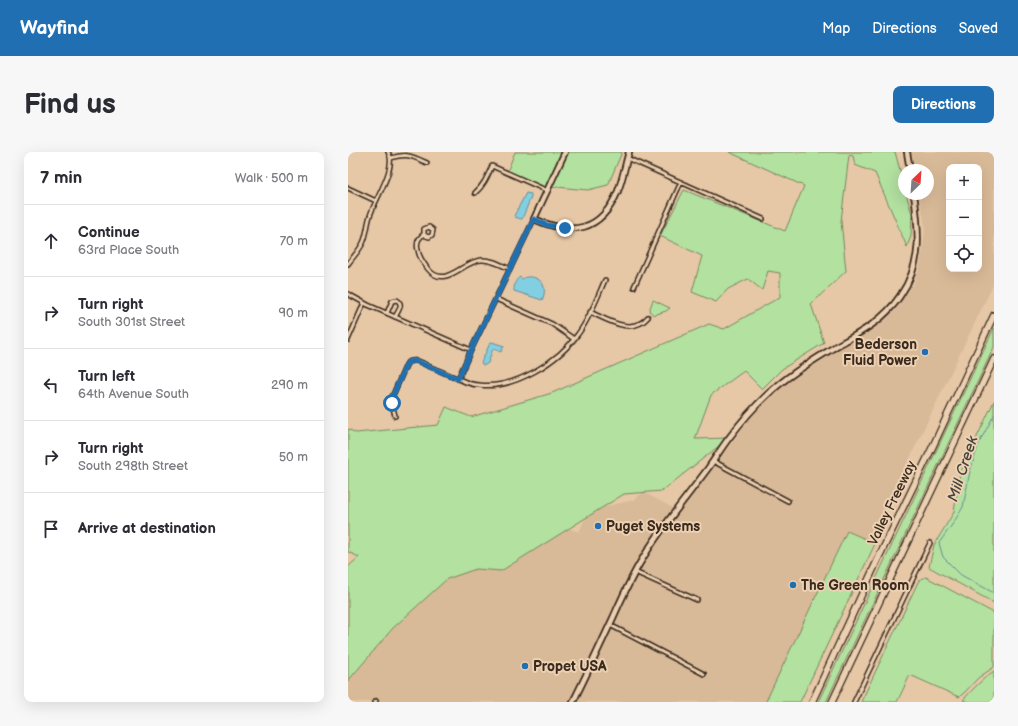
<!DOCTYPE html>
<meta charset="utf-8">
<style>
body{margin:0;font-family:"Balsamiq Sans",sans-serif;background:#f7f7f7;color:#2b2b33}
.controls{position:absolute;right:12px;top:12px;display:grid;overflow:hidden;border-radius:8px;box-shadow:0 4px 16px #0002}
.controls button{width:36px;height:36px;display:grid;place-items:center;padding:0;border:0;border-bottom:1px solid #e1e1e2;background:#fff;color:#2b2b33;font:20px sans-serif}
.compass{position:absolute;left:550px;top:12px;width:36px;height:36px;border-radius:50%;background:#fff;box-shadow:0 4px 16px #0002;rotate:25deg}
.stop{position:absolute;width:12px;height:12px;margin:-9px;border:3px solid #1f6fb2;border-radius:50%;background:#fff}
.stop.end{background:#1f6fb2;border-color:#fff;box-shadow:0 1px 4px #0008}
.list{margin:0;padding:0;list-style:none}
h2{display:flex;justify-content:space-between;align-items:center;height:52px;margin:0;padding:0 16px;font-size:17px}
h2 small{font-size:13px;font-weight:400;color:#7c7c81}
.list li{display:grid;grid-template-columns:26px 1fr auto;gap:12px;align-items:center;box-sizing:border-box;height:72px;padding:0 16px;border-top:1px solid #e1e1e2}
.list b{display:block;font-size:15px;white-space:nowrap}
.list p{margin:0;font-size:13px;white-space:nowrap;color:#7c7c81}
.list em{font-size:13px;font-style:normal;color:#7c7c81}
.icon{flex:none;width:22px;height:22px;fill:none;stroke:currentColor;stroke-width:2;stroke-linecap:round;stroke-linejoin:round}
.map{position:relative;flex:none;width:646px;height:550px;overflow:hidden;border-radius:8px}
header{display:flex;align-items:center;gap:24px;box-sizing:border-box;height:56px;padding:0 20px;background:#1f6fb2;color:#fff}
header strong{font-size:19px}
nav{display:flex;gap:22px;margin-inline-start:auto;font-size:14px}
.intro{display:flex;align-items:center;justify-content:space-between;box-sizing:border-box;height:96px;padding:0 24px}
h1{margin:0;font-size:28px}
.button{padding:10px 18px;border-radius:8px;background:#1f6fb2;color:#fff;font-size:14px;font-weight:700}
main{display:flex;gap:24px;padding:0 24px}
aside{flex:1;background:#fff;border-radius:8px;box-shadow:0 4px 16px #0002}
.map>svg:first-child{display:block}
.built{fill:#d9ba98;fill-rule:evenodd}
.green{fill:#b2e1a0;stroke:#76865f}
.water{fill:#83cfe2;stroke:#668d94}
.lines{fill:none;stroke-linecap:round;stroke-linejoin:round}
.stream{stroke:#668d94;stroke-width:1}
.street-casing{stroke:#3b2a1e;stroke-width:6}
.secondary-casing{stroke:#3b2a1e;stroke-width:8}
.highway-casing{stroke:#3b2a1e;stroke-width:8}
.street{stroke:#ebd0b2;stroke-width:3}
.secondary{stroke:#ebd0b2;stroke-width:4.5}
.highway{stroke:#ebd0b2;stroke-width:5.5}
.route{stroke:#1f6fb2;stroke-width:5}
.poi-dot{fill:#1f6fb2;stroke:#ebd0b2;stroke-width:1.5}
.labels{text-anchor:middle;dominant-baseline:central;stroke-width:4;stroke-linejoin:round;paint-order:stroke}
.poi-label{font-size:14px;font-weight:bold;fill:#3b2a1e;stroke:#ebd0b2;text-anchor:start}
.street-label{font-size:14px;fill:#3b2a1e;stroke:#ebd0b2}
.water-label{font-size:15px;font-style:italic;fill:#46433b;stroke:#ebd0b2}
</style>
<header>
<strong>Wayfind</strong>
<nav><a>Map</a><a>Directions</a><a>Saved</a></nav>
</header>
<div class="intro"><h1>Find us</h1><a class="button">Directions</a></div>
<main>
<aside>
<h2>7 min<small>Walk · 500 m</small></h2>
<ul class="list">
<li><svg class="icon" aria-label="ahead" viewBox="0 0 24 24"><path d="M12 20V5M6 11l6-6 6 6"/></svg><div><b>Continue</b><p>63rd Place South</p></div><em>70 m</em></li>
<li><svg class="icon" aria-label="right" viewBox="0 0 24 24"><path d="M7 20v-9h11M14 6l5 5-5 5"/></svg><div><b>Turn right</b><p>South 301st Street</p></div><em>90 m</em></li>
<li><svg class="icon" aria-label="left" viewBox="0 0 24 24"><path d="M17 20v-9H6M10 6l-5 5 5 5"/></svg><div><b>Turn left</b><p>64th Avenue South</p></div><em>290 m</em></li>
<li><svg class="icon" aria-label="right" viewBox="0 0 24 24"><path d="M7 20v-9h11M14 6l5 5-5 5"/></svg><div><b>Turn right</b><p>South 298th Street</p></div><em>50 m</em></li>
<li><svg class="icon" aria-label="arrive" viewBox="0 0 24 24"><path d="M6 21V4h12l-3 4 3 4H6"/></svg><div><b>Arrive at destination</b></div></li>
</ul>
</aside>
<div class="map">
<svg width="646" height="550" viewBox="0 0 646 550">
<rect width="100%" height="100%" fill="#e6c8a7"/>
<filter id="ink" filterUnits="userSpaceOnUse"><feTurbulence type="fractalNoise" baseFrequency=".025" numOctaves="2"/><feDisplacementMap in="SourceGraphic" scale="8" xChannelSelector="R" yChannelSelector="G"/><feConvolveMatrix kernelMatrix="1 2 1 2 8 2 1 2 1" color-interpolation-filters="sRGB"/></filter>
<g filter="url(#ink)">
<!-- built -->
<path class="built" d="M564 0H646V131L522 389 499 379 424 550H0V529L45 476 99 427 128 417 153 419 220 376 231 380 241 358 286 348 295 340 331 359 411 255 436 233 476 207 545 160 565 133 571 118 575 96 577 75 571 42H580V18H567ZM601 15H631V117H601Z"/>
<!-- green -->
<path class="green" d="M167 0H274L260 33 240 38 209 35 201 36 200 39 159 20Z
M381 0H547L556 33V42H558L564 62 563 84 559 95 527 21 507 13 505 4 501 3 493 69 498 119 463 152 476 191 434 217 414 237 396 219 363 243 347 287 381 286 314 339 276 342 153 419 128 417 99 427 45 476 0 529V415L11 405 0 400V277L8 281 90 273 98 255 123 265 204 241 361 172 376 177 432 145V121L420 119 414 138 400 127 380 137 368 150 344 140 354 104 312 84 336 38 437 79 456 34Z
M305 148 322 156 318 159 306 163 301 159Z
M646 176V195L478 550H470Z
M646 249V451L581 415 586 393 606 360 612 321Z
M499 379 522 389 526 394 452 550H419L418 549Z
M578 425 646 461V515L630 526 617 540 611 545 562 523 549 550H513L571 428Z
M646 519V550H620L615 548C625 537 634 527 646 519Z"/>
<!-- water -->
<path class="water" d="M178 41 183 42V45L174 67H173L167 65 166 64Z
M172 125 174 127C181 122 194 126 196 135 197 140 196 144 194 148L166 139C166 133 167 128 172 125Z
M144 190 156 194 153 200 146 197 144 199 140 211 137 213H135L133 211 142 191Z"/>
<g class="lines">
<!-- stream -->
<path class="stream" d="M646 263 631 291 622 319 615 355 606 370 591 391 595 405 613 423 646 441"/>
<defs>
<path id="street" d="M43 6C59 1 64 4 79 11
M279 6 415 67
M0 36 28 49
M127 41C136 33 139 25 144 14L200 39
M76 82 78 84 81 85 84 83 85 78 81 75 76 77V82C70 86 68 91 70 98 71 105 76 112 80 117 97 138 115 109 133 108 143 107 153 113 162 117
M0 112C5 105 11 99 15 91 19 83 19 73 22 64 26 49 50 14 40 0
M286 135 333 30
M0 142 20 153 123 198
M148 147 204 172 226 187
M242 160C260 168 284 184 300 165
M39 161 44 149 49 148C56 152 50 159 47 165
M0 188 16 151
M110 227 123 198 186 67
M47 264 44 251 45 243 58 213 60 210C63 209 66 208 69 209 73 210 77 212 80 214 91 218 101 223 111 227 117 230 125 233 131 233 166 238 211 209 230 182 242 166 249 146 257 128
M365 309 440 349
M287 420 349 448
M262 473 356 522
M27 550 28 549
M506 550 582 391"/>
<path id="secondary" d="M217 0 186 67C224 84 253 80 270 39 275 26 277 13 281 0
M559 0 562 18
M225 550C239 522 252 494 265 466 274 446 283 425 295 406 314 374 339 345 361 315 368 305 374 295 381 286 393 270 405 256 419 243 440 223 466 208 490 193 514 180 537 167 552 144 575 111 571 79 566 42"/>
<path id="highway" d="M464 550 530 407 585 294 646 163
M484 550 646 207"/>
</defs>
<!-- street casing -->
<use href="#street" class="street-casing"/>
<!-- secondary casing -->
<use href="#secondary" class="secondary-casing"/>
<!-- highway casing -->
<use href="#highway" class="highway-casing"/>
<!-- street -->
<use href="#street" class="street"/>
<!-- secondary -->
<use href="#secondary" class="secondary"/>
<!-- highway -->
<use href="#highway" class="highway"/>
</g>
</g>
<g class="lines" filter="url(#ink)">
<!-- route -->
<path class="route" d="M44 251 45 243 58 213 60 210 68 209 110 227 123 198 186 67 199 73 217 76"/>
</g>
<!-- markers -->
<g class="poi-dot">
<circle cx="577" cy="200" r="4"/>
<circle cx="250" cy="374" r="4"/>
<circle cx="445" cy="433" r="4"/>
<circle cx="177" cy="514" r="4"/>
</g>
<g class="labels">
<!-- poi labels -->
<g class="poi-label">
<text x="569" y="192" text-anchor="end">Bederson<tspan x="569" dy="16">Fluid Power</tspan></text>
<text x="258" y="374">Puget Systems</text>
<text x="453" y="433">The Green Room</text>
<text x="185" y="514">Propet USA</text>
</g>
<!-- street labels -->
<g class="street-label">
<text transform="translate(544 351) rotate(-64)">Valley Freeway</text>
</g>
<!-- water labels -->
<g class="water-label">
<text transform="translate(615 317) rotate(-72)">Mill Creek</text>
</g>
</g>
</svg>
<div class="controls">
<button>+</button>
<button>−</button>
<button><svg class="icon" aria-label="locate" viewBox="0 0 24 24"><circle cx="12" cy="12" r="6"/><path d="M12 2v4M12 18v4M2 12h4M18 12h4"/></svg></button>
</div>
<svg class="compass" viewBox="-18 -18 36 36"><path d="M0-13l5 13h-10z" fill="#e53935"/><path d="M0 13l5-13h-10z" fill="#7c7c81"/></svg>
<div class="stop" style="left:44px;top:251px"></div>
<div class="stop end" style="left:217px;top:76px"></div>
</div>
</main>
